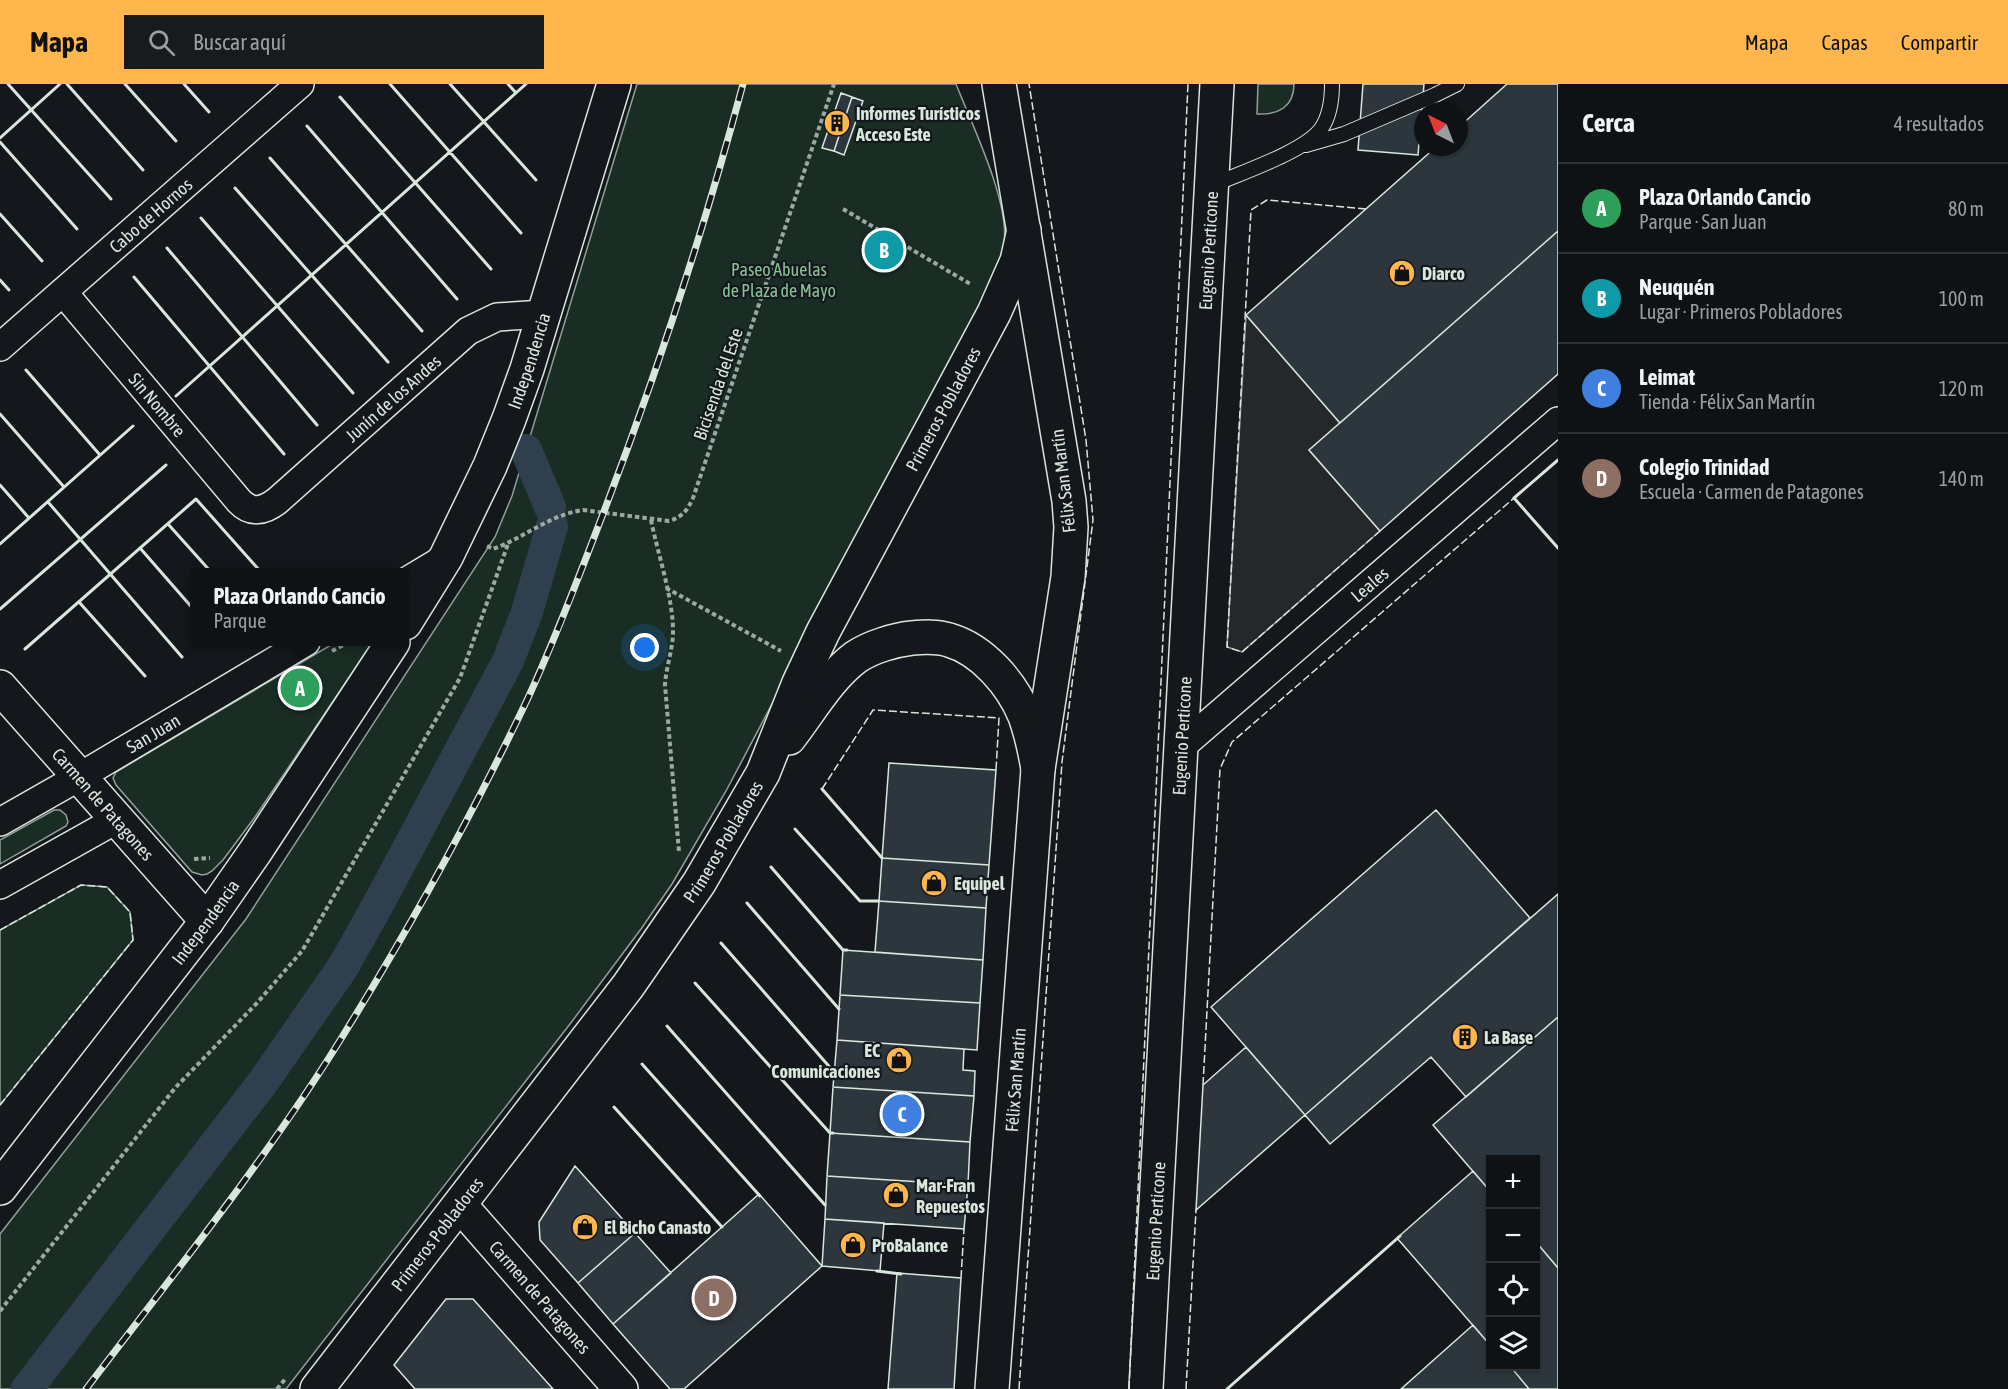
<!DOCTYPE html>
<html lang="es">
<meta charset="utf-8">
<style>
body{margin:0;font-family:"Asap Condensed",sans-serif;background:#181b1e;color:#f1f3f6}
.controls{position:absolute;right:18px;bottom:18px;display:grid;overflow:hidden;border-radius:0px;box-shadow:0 2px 4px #0004}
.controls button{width:54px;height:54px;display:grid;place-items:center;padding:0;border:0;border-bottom:2px solid #2f3234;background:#0f1215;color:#f1f3f6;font:30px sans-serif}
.compass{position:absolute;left:1414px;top:18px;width:54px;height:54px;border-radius:50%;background:#0f1215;box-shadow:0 2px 4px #0004;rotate:318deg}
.you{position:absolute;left:645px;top:564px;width:21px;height:21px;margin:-15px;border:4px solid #fff;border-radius:50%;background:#1a73e8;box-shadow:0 0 0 9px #1a73e833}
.badge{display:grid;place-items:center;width:39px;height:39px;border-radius:50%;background:#ffb74d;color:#fff;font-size:20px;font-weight:700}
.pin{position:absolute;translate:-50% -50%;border:3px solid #fff;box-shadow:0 2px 6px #0006}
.popup{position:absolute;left:190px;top:484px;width:219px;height:78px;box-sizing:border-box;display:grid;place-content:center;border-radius:0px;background:#0f1215;filter:drop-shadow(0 2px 4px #0005);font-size:20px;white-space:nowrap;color:#9b9ea0}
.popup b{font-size:22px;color:#f1f3f6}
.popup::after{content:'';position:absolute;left:50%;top:100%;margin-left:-12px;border:12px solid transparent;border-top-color:#0f1215}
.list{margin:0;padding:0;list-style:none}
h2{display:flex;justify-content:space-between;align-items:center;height:78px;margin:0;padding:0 24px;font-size:26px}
h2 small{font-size:20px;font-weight:400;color:#9b9ea0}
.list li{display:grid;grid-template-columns:39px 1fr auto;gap:18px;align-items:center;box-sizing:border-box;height:90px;padding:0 24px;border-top:2px solid #2f3234}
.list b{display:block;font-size:22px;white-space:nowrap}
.list p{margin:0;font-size:20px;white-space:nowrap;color:#9b9ea0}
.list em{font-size:20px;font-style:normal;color:#9b9ea0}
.icon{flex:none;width:33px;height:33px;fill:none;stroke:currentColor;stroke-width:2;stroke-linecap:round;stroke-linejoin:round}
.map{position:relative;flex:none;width:1558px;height:1305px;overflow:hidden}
header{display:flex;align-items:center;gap:36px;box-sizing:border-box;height:84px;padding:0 30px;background:#ffb74d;color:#111}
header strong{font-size:28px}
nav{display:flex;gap:33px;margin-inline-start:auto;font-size:21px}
.search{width:420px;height:54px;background:#181b1e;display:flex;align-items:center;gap:15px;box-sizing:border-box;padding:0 21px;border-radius:0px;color:#9b9ea0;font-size:22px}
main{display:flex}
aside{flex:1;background:#0f1215}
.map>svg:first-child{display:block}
.green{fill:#1a2d24;stroke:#939e99;stroke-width:1.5}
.parking{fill:#24282b;stroke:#939e99;stroke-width:1.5}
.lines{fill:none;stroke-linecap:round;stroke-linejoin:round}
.canal{stroke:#2f3f4d;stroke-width:32}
.building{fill:#2c363c;stroke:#d8e6dc;stroke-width:1.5}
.lane-casing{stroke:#d8e6dc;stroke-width:16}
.street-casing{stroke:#d8e6dc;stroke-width:30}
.secondary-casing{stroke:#d8e6dc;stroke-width:36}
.highway-casing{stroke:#d8e6dc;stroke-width:36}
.path{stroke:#9da8a2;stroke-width:4;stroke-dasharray:4.5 3;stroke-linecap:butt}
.lane{stroke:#14181c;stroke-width:14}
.street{stroke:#14181c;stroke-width:27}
.secondary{stroke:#14181c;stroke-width:33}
.highway{stroke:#14181c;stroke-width:33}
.rail-casing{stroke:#d8e6dc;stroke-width:7}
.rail{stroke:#14181c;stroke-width:4.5;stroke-dasharray:14;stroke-linecap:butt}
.fence{stroke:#d8e6dc;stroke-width:1.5;stroke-dasharray:8 3;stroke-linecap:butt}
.wall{stroke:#d8e6dc;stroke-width:3}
.labels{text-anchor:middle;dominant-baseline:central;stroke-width:4.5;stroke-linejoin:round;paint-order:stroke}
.poi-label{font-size:18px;font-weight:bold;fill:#d8e6dc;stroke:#14181c;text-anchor:start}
.street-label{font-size:18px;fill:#d8e6dc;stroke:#14181c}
.park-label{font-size:18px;fill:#8ac095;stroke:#14181c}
</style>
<header>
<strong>Mapa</strong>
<div class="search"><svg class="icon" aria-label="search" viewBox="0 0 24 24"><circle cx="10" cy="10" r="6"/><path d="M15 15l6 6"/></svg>Buscar aquí</div>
<nav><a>Mapa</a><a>Capas</a><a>Compartir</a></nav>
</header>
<main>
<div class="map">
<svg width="1558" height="1305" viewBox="0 0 1558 1305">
<rect width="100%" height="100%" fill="#14181c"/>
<!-- green -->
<path class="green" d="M637 0H956C972 41 1010 118 1004 160 1002 180 992 199 985 217L726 707 672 800 641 845 570 940 286 1305H0V1150L246 835 495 453 512 412Z
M1258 0H1294C1294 23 1278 31 1257 30Z
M336 558H373L255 733 223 776 212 787 207 790 202 791 192 788 116 701 113 694 116 688Z
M54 726H60L66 731 68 738 66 742 0 780V756Z
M81 801 107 803 130 828 133 856 0 1021V846Z"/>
<!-- parking -->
<path class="parking" d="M1246 231 1340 339 1309 366 1380 447 1242 568 1227 563Z"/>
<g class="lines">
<!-- canal -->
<path class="canal" d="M526 366 550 423
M27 1305 263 998 343 883 381 815 508 577 527 528 552 442"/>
</g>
<!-- building -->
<path class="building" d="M1363 0H1424L1418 71 1358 66Z
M1507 0H1558V147L1340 339 1246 231 1436 63H1459V43Z
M841 9 852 13 834 67 822 64Z
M852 13 863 17 844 71 834 67Z
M1558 147V290L1380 447 1309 366Z
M889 679 996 686 989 781 882 774Z
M1436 726 1530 834 1305 1031 1211 923Z
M882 774 989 781 986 824 879 817Z
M1558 810V933L1466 1013 1431 973 1330 1060 1305 1031Z
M879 817 986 824 983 876 875 868Z
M843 866 983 876 980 919 840 911Z
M840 911 980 919 977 966 837 956Z
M1558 933V1184L1536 1158V1076H1490V1107L1433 1041Z
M837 956 964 965 963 986 975 987 974 1012 833 1003Z
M1246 963 1305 1031 1196 1126 1203 1001Z
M833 1003 974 1012 970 1058 830 1049Z
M830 1049 970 1058 968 1101 827 1092Z
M575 1082 635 1149 578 1199 540 1156 539 1138Z
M1473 1087 1490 1107V1261L1397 1154Z
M827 1092 968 1101 964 1145 825 1135Z
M759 1110 822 1182 684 1305H670L613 1240Z
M825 1135 884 1139 880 1187 822 1182Z
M635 1149 671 1189 613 1240 578 1199Z
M1536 1158 1558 1184V1305H1529L1510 1282H1536Z
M897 1189 961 1194 954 1305H888Z
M446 1215H473L553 1305H415L394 1281Z
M1473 1241 1490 1261V1282H1510L1529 1305H1401Z"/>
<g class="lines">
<defs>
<path id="lane" d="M1306 61 1344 50 1435 11 1457 0
M1213 101C1240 89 1304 68 1321 45 1330 32 1332 16 1332 0"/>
<g id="street">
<path id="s1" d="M63 208 239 417C251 430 264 427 277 417L468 247 497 233 544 230"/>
<path id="s2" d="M0 263 300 0"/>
<path d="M405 498 445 474"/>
<path id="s3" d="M1181 663 1558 337"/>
<path id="s4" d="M0 738 79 693 306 558"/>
<path d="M0 801 116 736"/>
</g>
<g id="secondary">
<path id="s5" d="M405 539 446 473 490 382 509 335 527 285 614 0"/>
<path id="s6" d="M0 603 207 837"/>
<path d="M789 654C810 627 829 593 856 573 871 563 894 556 912 554 924 553 937 552 949 556 983 566 1012 600 1025 632 1031 649 1035 667 1038 685"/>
<path id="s7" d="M0 1104 207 837 255 768 393 558"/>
<path id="s8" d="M460 1121 621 1305"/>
<path id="s9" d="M317 1305 628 902 699 799 763 689 799 599 823 548 994 229 1017 177 1024 146"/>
</g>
<g id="highway">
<path id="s10" d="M992 1305 1038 685 1068 493 1071 443 1069 417 999 0"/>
<path id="s11" d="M1146 1305 1217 0"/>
</g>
</defs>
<!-- lane casing -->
<use href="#lane" class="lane-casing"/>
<!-- street casing -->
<use href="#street" class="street-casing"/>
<!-- secondary casing -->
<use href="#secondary" class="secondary-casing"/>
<!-- highway casing -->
<use href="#highway" class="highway-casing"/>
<!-- path -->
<path class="path" d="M843 125 972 201
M651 436C658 471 674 516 673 551 672 568 666 584 665 601L679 768
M487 462 493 465C524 454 549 431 583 426L669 437C682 433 687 427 693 414L834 0
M666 504 781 567
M332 567 349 558
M194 775 210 774
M0 1227 175 1004 257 919 302 867 460 594 508 460
M277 1305 286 1294"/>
<!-- lane -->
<use href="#lane" class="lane"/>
<!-- street -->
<use href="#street" class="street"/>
<!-- secondary -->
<use href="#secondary" class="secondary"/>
<!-- highway -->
<use href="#highway" class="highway"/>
<defs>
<path id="rail" d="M86 1305C172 1192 264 1078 339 958 408 847 472 732 528 614 554 558 576 500 598 443 654 298 703 150 743 0"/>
</defs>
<!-- rail casing -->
<use href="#rail" class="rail-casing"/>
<!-- rail -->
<use href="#rail" class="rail"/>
<!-- fence -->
<path class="fence" d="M1366 125 1267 116 1251 126 1227 563 1242 568 1380 447
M822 705 873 626 999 634 996 686
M0 846 81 801 107 803 130 828 133 856 0 1021
M1203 1001 1220 685 1232 658 1514 414
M961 1194 964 1145
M1019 1305 1062 678 1093 436 1086 356 1029 0
M1129 1305 1188 0
M1186 1305 1196 1126"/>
<!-- wall -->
<path class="wall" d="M8 0 111 115
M67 0 143 86
M125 0 176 57
M184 0 209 28
M390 0 521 149
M450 0 536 96
M508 0 516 9
M340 13 491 185
M307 42 457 215
M0 54 60 0
M0 58 77 145
M270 74 422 247
M235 104 388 278
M0 130 42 177
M201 134 353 309
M167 164 317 341
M134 193 284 370
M0 196 9 206
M26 286 100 371
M176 312 526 0
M0 330 64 403
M1558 376 1514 414 1558 464
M0 401 29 434
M48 418 182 573
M168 440 211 488
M0 460 133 342
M140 464 195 527
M79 518 145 592
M0 525 166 381
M25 565 196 415 261 488
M822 705 882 774
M795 745 860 817H879
M771 783 843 866H847
M747 819 839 925
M721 859 834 988
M695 899 830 1049H833
M667 942 825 1121
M642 980 760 1112
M614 1023 722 1143
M877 1187 901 1190
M1227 1305 1400 1152"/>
</g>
<!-- icons -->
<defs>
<symbol id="building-disc" viewBox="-11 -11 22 22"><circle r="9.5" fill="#ffb74d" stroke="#14181c"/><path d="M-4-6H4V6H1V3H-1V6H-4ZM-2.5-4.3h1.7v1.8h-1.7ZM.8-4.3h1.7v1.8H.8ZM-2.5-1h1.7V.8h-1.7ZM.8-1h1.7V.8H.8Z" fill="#111"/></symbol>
<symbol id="shop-disc" viewBox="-11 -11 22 22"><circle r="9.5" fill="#ffb74d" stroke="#14181c"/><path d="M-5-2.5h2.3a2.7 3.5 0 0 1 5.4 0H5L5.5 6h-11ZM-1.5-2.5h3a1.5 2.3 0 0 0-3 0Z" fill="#111"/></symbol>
</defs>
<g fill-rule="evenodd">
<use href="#building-disc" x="822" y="24" width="30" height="30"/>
<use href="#shop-disc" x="1387" y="174" width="30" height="30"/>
<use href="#shop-disc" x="919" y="784" width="30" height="30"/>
<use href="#building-disc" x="1450" y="938" width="30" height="30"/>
<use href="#shop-disc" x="884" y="961" width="30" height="30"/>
<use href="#shop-disc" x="881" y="1096" width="30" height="30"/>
<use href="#shop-disc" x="570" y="1128" width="30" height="30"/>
<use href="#shop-disc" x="838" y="1146" width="30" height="30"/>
</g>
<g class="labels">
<!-- poi labels -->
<g class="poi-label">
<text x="856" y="29">Informes Turísticos<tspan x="856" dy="21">Acceso Este</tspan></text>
<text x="1422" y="189">Diarco</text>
<text x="954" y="799">Equipel</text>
<text x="1484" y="953">La Base</text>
<text x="880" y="966" text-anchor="end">EC<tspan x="880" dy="21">Comunicaciones</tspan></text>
<text x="916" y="1101">Mar-Fran<tspan x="916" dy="21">Repuestos</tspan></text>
<text x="604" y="1143">El Bicho Canasto</text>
<text x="872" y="1161">ProBalance</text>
</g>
<!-- street labels -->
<g class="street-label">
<text stroke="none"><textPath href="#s2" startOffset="200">Cabo de Hornos</textPath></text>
<text stroke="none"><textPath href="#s11" startOffset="1140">Eugenio Perticone</textPath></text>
<text stroke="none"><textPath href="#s5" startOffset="291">Independencia</textPath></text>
<text transform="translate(718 300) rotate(-71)">Bicisenda del Este</text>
<text stroke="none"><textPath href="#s1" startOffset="471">Junín de los Andes</textPath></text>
<text stroke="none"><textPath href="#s1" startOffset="147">Sin Nombre</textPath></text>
<text stroke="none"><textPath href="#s9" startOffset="1168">Primeros Pobladores</textPath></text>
<text transform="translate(1063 397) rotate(-97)">Félix San Martín</text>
<text stroke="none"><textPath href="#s3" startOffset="249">Leales</textPath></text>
<text stroke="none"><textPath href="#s4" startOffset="177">San Juan</textPath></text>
<text stroke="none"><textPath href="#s11" startOffset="654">Eugenio Perticone</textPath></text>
<text stroke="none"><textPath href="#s6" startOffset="156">Carmen de Patagones</textPath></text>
<text stroke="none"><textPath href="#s9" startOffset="682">Primeros Pobladores</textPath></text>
<text stroke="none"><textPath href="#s7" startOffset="336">Independencia</textPath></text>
<text stroke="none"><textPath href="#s10" startOffset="310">Félix San Martín</textPath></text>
<text stroke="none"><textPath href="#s11" startOffset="168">Eugenio Perticone</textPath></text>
<text stroke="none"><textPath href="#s9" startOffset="196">Primeros Pobladores</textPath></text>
<text stroke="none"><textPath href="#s8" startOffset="122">Carmen de Patagones</textPath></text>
</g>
<!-- park labels -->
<g class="park-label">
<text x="779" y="185">Paseo Abuelas<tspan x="779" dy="21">de Plaza de Mayo</tspan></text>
</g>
</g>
</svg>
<div class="controls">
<button>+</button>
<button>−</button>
<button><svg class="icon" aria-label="locate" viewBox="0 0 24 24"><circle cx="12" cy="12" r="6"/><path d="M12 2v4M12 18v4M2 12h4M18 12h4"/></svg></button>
<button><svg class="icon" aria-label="layers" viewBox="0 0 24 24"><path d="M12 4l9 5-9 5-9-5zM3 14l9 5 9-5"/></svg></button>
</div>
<svg class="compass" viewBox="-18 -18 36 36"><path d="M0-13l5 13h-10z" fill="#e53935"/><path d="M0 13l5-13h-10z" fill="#9b9ea0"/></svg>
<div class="you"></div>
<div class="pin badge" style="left:300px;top:604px;background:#2e9e5b">A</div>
<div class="popup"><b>Plaza Orlando Cancio</b>Parque</div>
<div class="pin badge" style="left:884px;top:166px;background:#0f9aa8">B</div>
<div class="pin badge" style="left:902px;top:1030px;background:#3f7fe0">C</div>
<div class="pin badge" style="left:714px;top:1214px;background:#8d6e63">D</div>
</div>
<aside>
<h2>Cerca<small>4 resultados</small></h2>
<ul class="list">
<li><span class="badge" style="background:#2e9e5b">A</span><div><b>Plaza Orlando Cancio</b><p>Parque · San Juan</p></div><em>80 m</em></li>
<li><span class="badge" style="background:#0f9aa8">B</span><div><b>Neuquén</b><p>Lugar · Primeros Pobladores</p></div><em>100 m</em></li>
<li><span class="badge" style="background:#3f7fe0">C</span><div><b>Leimat</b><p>Tienda · Félix San Martín</p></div><em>120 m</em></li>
<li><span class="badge" style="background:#8d6e63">D</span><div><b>Colegio Trinidad</b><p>Escuela · Carmen de Patagones</p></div><em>140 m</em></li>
</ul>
</aside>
</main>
